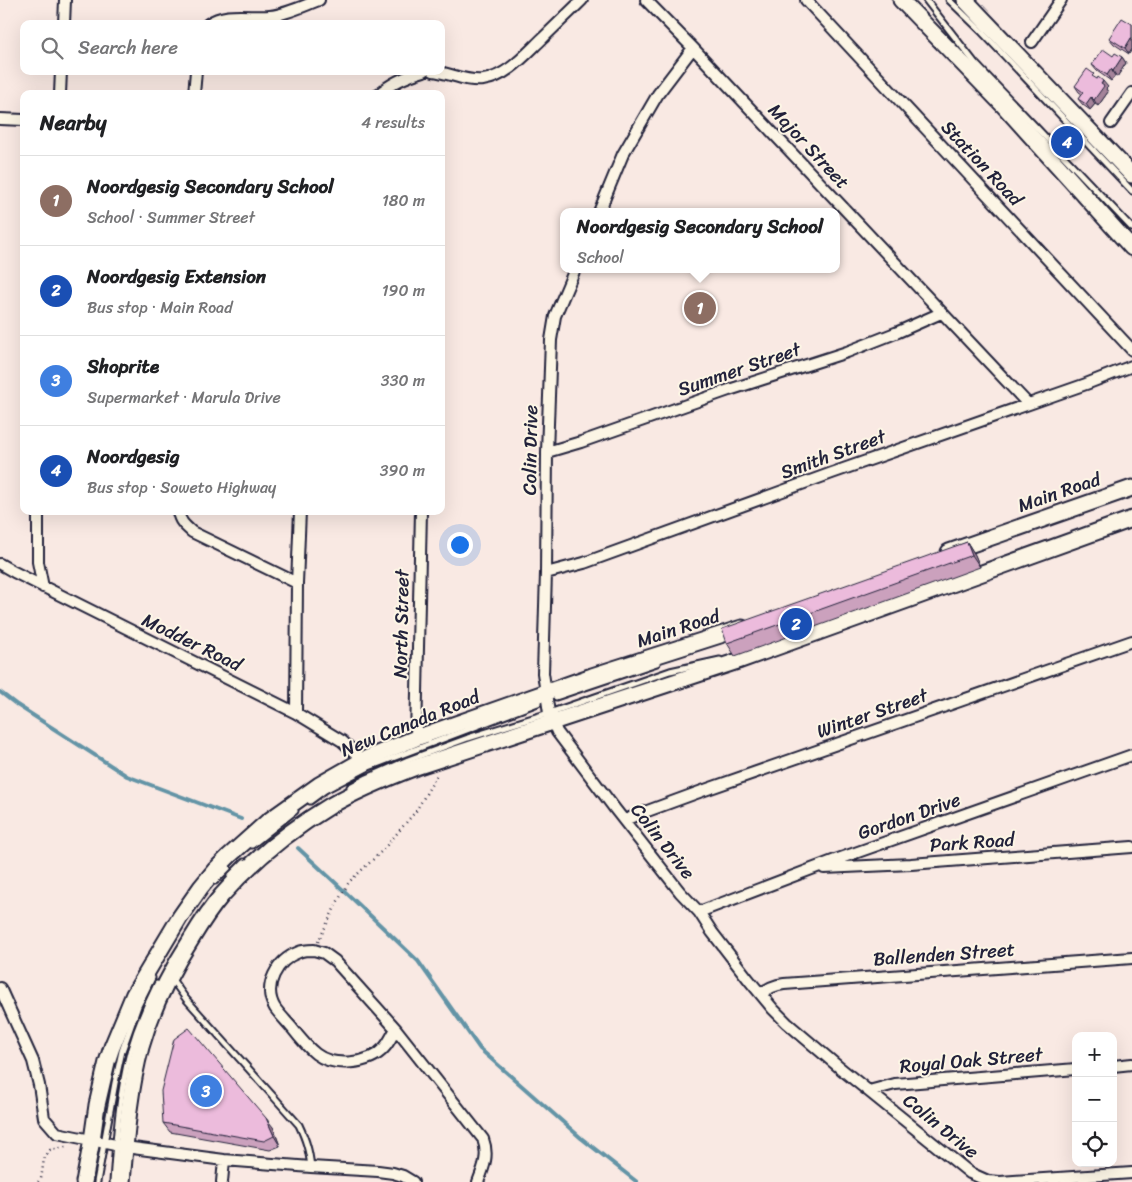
<!DOCTYPE html>
<meta charset="utf-8">
<style>
body{margin:0;font-family:Sriracha,sans-serif;background:#f2f2f2;color:#202124}
.controls{position:absolute;right:15px;bottom:15px;display:grid;overflow:hidden;border-radius:10px;box-shadow:0 5px 20px #0002}
.controls button{width:45px;height:45px;display:grid;place-items:center;padding:0;border:0;border-bottom:1px solid #e0e0e0;background:#fff;color:#202124;font:25px sans-serif}
.you{position:absolute;left:459px;top:544px;width:18px;height:18px;margin:-12px;border:4px solid #fff;border-radius:50%;background:#1a73e8;box-shadow:0 0 0 8px #1a73e833}
.badge{display:grid;place-items:center;width:32px;height:32px;border-radius:50%;background:#1f6fb2;color:#fff;font-size:16px;font-weight:700}
.pin{position:absolute;translate:-50% -50%;border:2px solid #fff;box-shadow:0 1px 5px #0006}
.popup{position:absolute;left:560px;top:208px;width:280px;height:65px;box-sizing:border-box;display:grid;place-content:center;border-radius:10px;background:#fff;filter:drop-shadow(0 1px 4px #0005);font-size:16px;white-space:nowrap;color:#757577}
.popup b{font-size:19px;color:#202124}
.popup::after{content:'';position:absolute;left:50%;top:100%;margin-left:-10px;border:10px solid transparent;border-top-color:#fff}
.list{margin:0;padding:0;list-style:none}
h2{display:flex;justify-content:space-between;align-items:center;height:65px;margin:0;padding:0 20px;font-size:21px}
h2 small{font-size:16px;font-weight:400;color:#757577}
.list li{display:grid;grid-template-columns:32px 1fr auto;gap:15px;align-items:center;box-sizing:border-box;height:90px;padding:0 20px;border-top:1px solid #e0e0e0}
.list b{display:block;font-size:19px;white-space:nowrap}
.list p{margin:0;font-size:16px;white-space:nowrap;color:#757577}
.list em{font-size:16px;font-style:normal;color:#757577}
.icon{flex:none;width:28px;height:28px;fill:none;stroke:currentColor;stroke-width:2;stroke-linecap:round;stroke-linejoin:round}
.map{position:relative;flex:none;width:1132px;height:1182px;overflow:hidden}
.search{position:absolute;background:#fff;box-shadow:0 5px 20px #0002;left:20px;top:20px;width:425px;height:55px;display:flex;align-items:center;gap:12px;box-sizing:border-box;padding:0 18px;border-radius:10px;color:#757577;font-size:19px}
.panel{position:absolute;background:#fff;box-shadow:0 5px 20px #0002;left:20px;top:90px;width:425px;height:425px;border-radius:10px}
.map>svg:first-child{display:block}
.lines{fill:none;stroke-linecap:round;stroke-linejoin:round}
.stream{stroke:#6494a6;stroke-width:4}
.service-casing{stroke:#22223b;stroke-width:9}
.minor-casing{stroke:#22223b;stroke-width:14}
.secondary-casing{stroke:#22223b;stroke-width:19}
.path{stroke:#22223b;stroke-width:2.5;stroke-dasharray:1 4;stroke-linecap:butt}
.service{stroke:#fcf5e5;stroke-width:5}
.minor{stroke:#fcf5e5;stroke-width:10}
.secondary{stroke:#fcf5e5;stroke-width:15}
.wall{fill:#cba1bd;stroke:#22223b}
.shaded-wall{fill:#a5839a;stroke:#22223b}
.building{fill:#ecbbdc;stroke:#22223b}
.labels{text-anchor:middle;dominant-baseline:central;stroke-width:4;stroke-linejoin:round;paint-order:stroke}
.street-label{font-size:19px;fill:#22223b;stroke:#fcf5e5}
</style>
<div class="map">
<svg width="1132" height="1182" viewBox="0 0 1132 1182">
<rect width="100%" height="100%" fill="#f9e9e3"/>
<filter id="ink" filterUnits="userSpaceOnUse"><feTurbulence type="fractalNoise" baseFrequency=".02" numOctaves="2"/><feDisplacementMap in="SourceGraphic" scale="10" xChannelSelector="R" yChannelSelector="G"/><feConvolveMatrix kernelMatrix="1 2 1 2 8 2 1 2 1" color-interpolation-filters="sRGB"/></filter>
<g filter="url(#ink)">
<g class="lines">
<!-- stream -->
<path class="stream" d="M0 692 17 705 127 776 241 819
M298 848 355 901 418 961 480 1049 581 1138 637 1182"/>
<defs>
<path id="service" d="M926 0 975 63 1132 228
M949 0 981 31 1132 191
M556 697 657 663
M350 787 367 778 408 760 468 738 549 713 670 671 720 660
M310 801 325 790 369 767 538 703
M252 845 295 811
M230 876 244 862
M215 881 228 868
M171 978 186 999 299 1125C306 1140 309 1150 311 1167
M97 1182 115 1083 122 1051 138 1006 152 978
M113 1182C116 1139 119 1094 130 1052 137 1028 146 1006 157 984"/>
<path id="minor" d="M646 0 693 48 1028 404
M806 0 1132 350
M64 24 65 0
M208 24C226 11 250 18 270 16 287 14 303 6 319 0
M1032 42 1061 0
M433 71C450 73 466 82 483 80 507 77 526 54 543 38 556 25 569 13 582 0
M60 94 61 71
M194 94 196 71
M379 94C392 82 407 76 424 71
M0 119 24 120
M1111 123 1132 93
M599 212 623 154 658 94 693 48
M575 269 555 316 551 340 547 452 546 573 543 673 549 713 557 732 615 809 680 892 699 912 712 932 749 980 773 1009 787 1023 840 1068 970 1173 988 1181 1000 1182 1132 1173
M547 452 581 442 729 390 847 352 898 332 941 313
M38 511V562L43 587
M178 511C179 521 185 526 192 532L297 583
M0 564 14 572 296 713 342 741 363 760
M546 573 584 563 832 473 1086 384 1132 366
M296 713 297 583 300 511
M416 738 421 511
M625 820 642 813 702 791 1132 641
M824 868 911 864 1132 847
M699 912 838 859 1132 755
M314 950 324 953 335 961 396 1029C392 1035 389 1043 384 1048 369 1065 333 1067 316 1054 307 1047 299 1037 292 1028 287 1022 280 1015 275 1008 262 986 277 960 299 952 303 950 309 950 314 950Z
M0 988 33 1061 39 1085 44 1118 57 1133 125 1147 224 1160 311 1167 378 1171 393 1173 403 1176 413 1182
M761 994C768 988 775 985 784 984L1132 958
M396 1029 483 1139C489 1155 484 1167 478 1182
M1113 1066 1132 1064
M869 1091 895 1084 1076 1069
M222 1182 224 1160"/>
<path id="secondary" d="M901 0 1003 105 1132 248
M965 0 1132 175
M949 552 1132 488
M84 1182 92 1140 97 1105 107 1062 112 1047 134 994 180 917 201 887 215 870 229 856 267 822 319 785 363 760 416 738 592 676 742 628
M122 1182C126 1137 129 1091 141 1047 152 1008 170 972 192 938 201 923 211 908 222 895 253 860 290 830 330 806 357 790 387 778 416 767L738 661 1132 519"/>
</defs>
<!-- service casing -->
<use href="#service" class="service-casing"/>
<!-- minor casing -->
<use href="#minor" class="minor-casing"/>
<!-- secondary casing -->
<use href="#secondary" class="secondary-casing"/>
<!-- path -->
<path class="path" d="M318 942 339 899 349 882 382 851 416 811 437 775
M38 1182 41 1179 44 1159 50 1150 66 1147"/>
<!-- service -->
<use href="#service" class="service"/>
<!-- minor -->
<use href="#minor" class="minor"/>
<!-- secondary -->
<use href="#secondary" class="secondary"/>
</g>
<!-- wall -->
<path class="wall" d="M1132 24V49L1129 54 1114 44 1109 38Z
M1113 56 1122 57 1126 63 1117 77 1115 76 1111 81 1097 71 1092 65Z
M1097 79 1108 87 1106 89 1108 92 1098 106 1095 104 1090 110 1083 105 1078 99 1082 94 1079 92 1075 86Z
M967 542 975 555 980 567 735 656 727 643Z
M163 1123 273 1127 280 1146 270 1150 170 1132Z"/>
<!-- shaded-wall -->
<path class="shaded-wall" d="M1131 38 1132 39V49L1129 54 1125 48Z
M1122 57 1126 63 1117 77 1113 71Z
M1111 69 1115 76 1111 81 1107 75Z
M1103 81 1108 87 1106 89 1108 92 1098 106 1094 100Z
M1091 97 1095 104 1090 110 1086 104Z
M967 542 975 555 980 567 972 555Z
M266 1118 273 1127 280 1146 274 1136Z"/>
<!-- building -->
<path class="building" d="M1122 18 1132 24V38H1131L1125 48 1109 38Z
M1103 49 1113 56 1115 53 1122 57 1113 71 1111 69 1107 75 1092 65Z
M1087 69 1094 74 1092 76 1097 79 1098 77 1103 81 1101 84 1104 86 1094 100 1091 97 1086 104 1078 99 1083 92 1075 86Z
M967 542 972 555 727 643 722 629Z
M189 1028 266 1118 274 1136 264 1141 163 1123 161 1091 174 1039Z"/>
</g>
<g class="labels">
<!-- street labels -->
<g class="street-label">
<text transform="translate(809 146) rotate(47)">Major Street</text>
<text transform="translate(982 163) rotate(47)">Station Road</text>
<text transform="translate(739 369) rotate(-19)">Summer Street</text>
<text transform="translate(530 450) rotate(-89)">Colin Drive</text>
<text transform="translate(833 454) rotate(-20)">Smith Street</text>
<text transform="translate(1059 492) rotate(-19)">Main Road</text>
<text transform="translate(401 624) rotate(-89)">North Street</text>
<text transform="translate(678 628) rotate(-18)">Main Road</text>
<text transform="translate(192 642) rotate(26)">Modder Road</text>
<text transform="translate(872 713) rotate(-19)">Winter Street</text>
<text transform="translate(410 723) rotate(-22)">New Canada Road</text>
<text transform="translate(909 816) rotate(-19)">Gordon Drive</text>
<text transform="translate(663 841) rotate(52)">Colin Drive</text>
<text transform="translate(972 842) rotate(-4)">Park Road</text>
<text transform="translate(944 954) rotate(-4)">Ballenden Street</text>
<text transform="translate(971 1060) rotate(-5)">Royal Oak Street</text>
<text transform="translate(941 1126) rotate(39)">Colin Drive</text>
</g>
</g>
</svg>
<div class="controls">
<button>+</button>
<button>−</button>
<button><svg class="icon" aria-label="locate" viewBox="0 0 24 24"><circle cx="12" cy="12" r="6"/><path d="M12 2v4M12 18v4M2 12h4M18 12h4"/></svg></button>
</div>
<div class="you"></div>
<div class="pin badge" style="left:700px;top:308px;background:#8d6e63">1</div>
<div class="popup"><b>Noordgesig Secondary School</b>School</div>
<div class="pin badge" style="left:796px;top:624px;background:#1a4fb4">2</div>
<div class="pin badge" style="left:206px;top:1091px;background:#3f7fe0">3</div>
<div class="pin badge" style="left:1067px;top:142px;background:#1a4fb4">4</div>
<div class="search"><svg class="icon" aria-label="search" viewBox="0 0 24 24"><circle cx="10" cy="10" r="6"/><path d="M15 15l6 6"/></svg>Search here</div>
<section class="panel">
<h2>Nearby<small>4 results</small></h2>
<ul class="list">
<li><span class="badge" style="background:#8d6e63">1</span><div><b>Noordgesig Secondary School</b><p>School · Summer Street</p></div><em>180 m</em></li>
<li><span class="badge" style="background:#1a4fb4">2</span><div><b>Noordgesig Extension</b><p>Bus stop · Main Road</p></div><em>190 m</em></li>
<li><span class="badge" style="background:#3f7fe0">3</span><div><b>Shoprite</b><p>Supermarket · Marula Drive</p></div><em>330 m</em></li>
<li><span class="badge" style="background:#1a4fb4">4</span><div><b>Noordgesig</b><p>Bus stop · Soweto Highway</p></div><em>390 m</em></li>
</ul>
</section>
</div>
